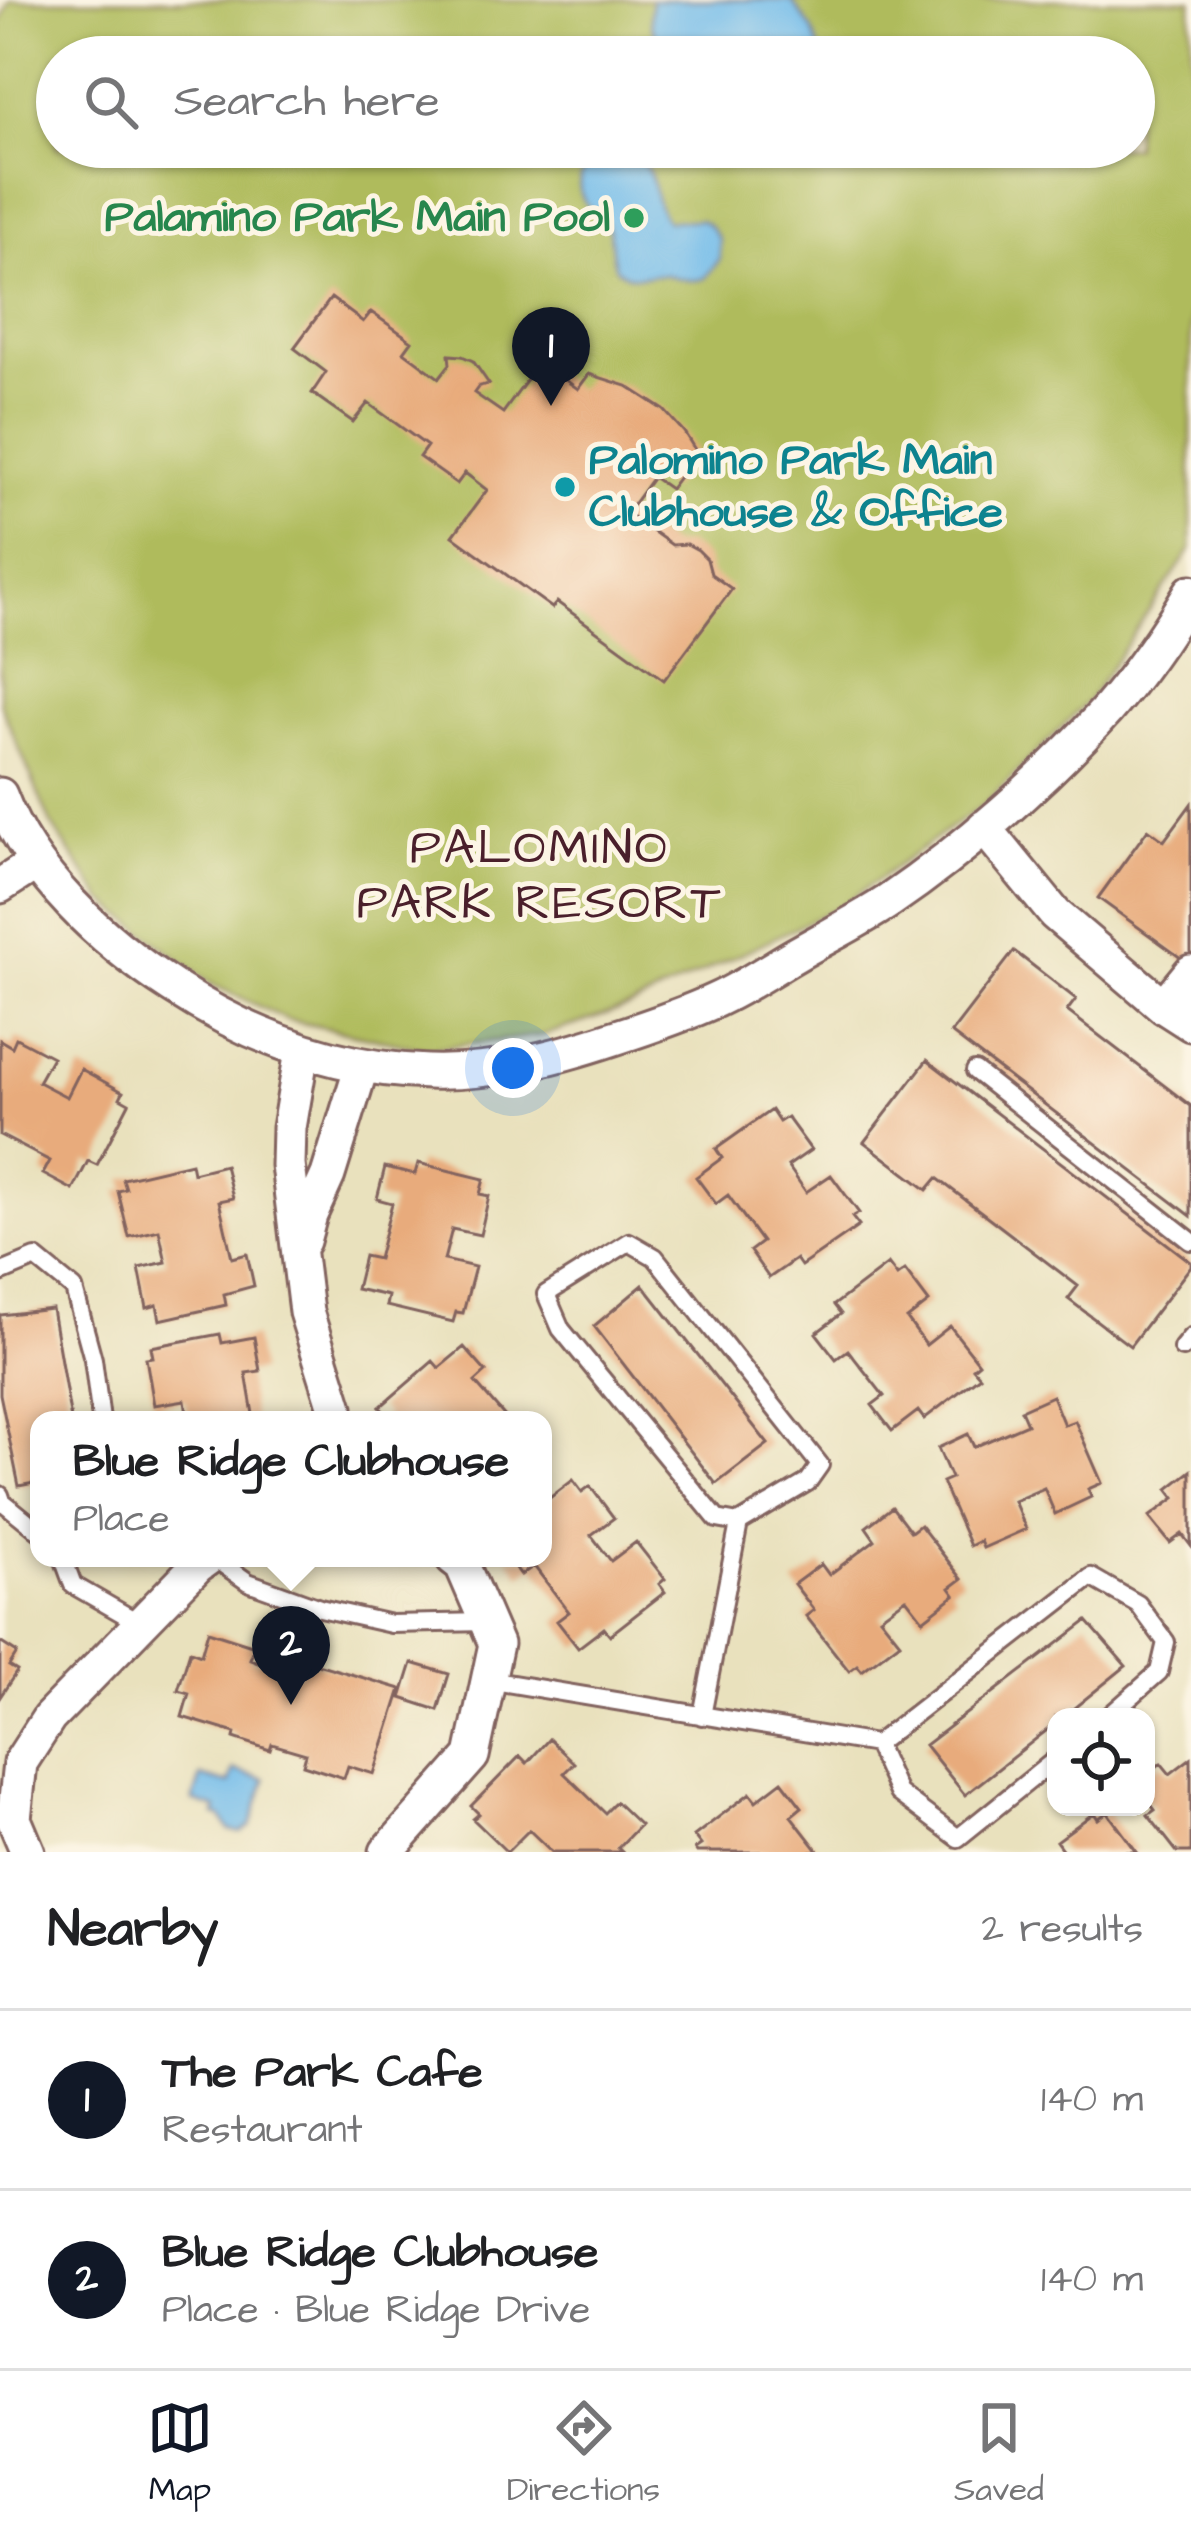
<!DOCTYPE html>
<meta charset="utf-8">
<style>
body{margin:0;font-family:"Architects Daughter",sans-serif;background:#f2f2f2;color:#202124}
.controls{position:absolute;right:36px;bottom:36px;display:grid;overflow:hidden;border-radius:24px;box-shadow:0 3px 9px #0004}
.controls button{width:108px;height:108px;display:grid;place-items:center;padding:0;border:0;border-bottom:3px solid #e0e0e0;background:#fff;color:#202124;font:60px sans-serif}
.you{position:absolute;left:513px;top:1068px;width:42px;height:42px;margin:-30px;border:9px solid #fff;border-radius:50%;background:#1a73e8;box-shadow:0 0 0 18px #1a73e833}
.badge{display:grid;place-items:center;width:78px;height:78px;border-radius:50%;background:#111827;color:#fff;font-size:39px;font-weight:700}
.pin{position:absolute;translate:-50% -99px;filter:drop-shadow(0 3px 6px #0008)}
.pin::after{content:'';position:absolute;top:63px;width:42px;height:36px;background:inherit;clip-path:polygon(0 0,100% 0,50% 100%)}
.popup{position:absolute;left:30px;top:1411px;width:522px;height:156px;box-sizing:border-box;display:grid;place-content:center;border-radius:24px;background:#fff;filter:drop-shadow(0 3px 9px #0005);font-size:39px;white-space:nowrap;color:#757577}
.popup b{font-size:45px;color:#202124}
.popup::after{content:'';position:absolute;left:50%;top:100%;margin-left:-24px;border:24px solid transparent;border-top-color:#fff}
.list{margin:0;padding:0;list-style:none}
h2{display:flex;justify-content:space-between;align-items:center;height:156px;margin:0;padding:0 48px;font-size:51px}
h2 small{font-size:39px;font-weight:400;color:#757577}
.list li{display:grid;grid-template-columns:78px 1fr auto;gap:36px;align-items:center;box-sizing:border-box;height:180px;padding:0 48px;border-top:3px solid #e0e0e0}
.list b{display:block;font-size:45px;white-space:nowrap}
.list p{margin:0;font-size:39px;white-space:nowrap;color:#757577}
.list em{font-size:39px;font-style:normal;color:#757577}
.icon{flex:none;width:66px;height:66px;fill:none;stroke:currentColor;stroke-width:2;stroke-linecap:round;stroke-linejoin:round}
.map{position:relative;flex:none;width:1191px;height:1852px;overflow:hidden}
.search{position:absolute;background:#fff;box-shadow:0 3px 9px #0004;left:36px;right:36px;top:36px;height:132px;display:flex;align-items:center;gap:30px;box-sizing:border-box;padding:0 42px;border-radius:66px;color:#757577;font-size:45px}
.sheet{height:516px;background:#fff}
nav{display:flex;justify-content:space-around;align-items:center;box-sizing:border-box;height:168px;border-top:3px solid #e0e0e0;background:#fff;font-size:33px;color:#757577}
nav a{display:grid;justify-items:center;gap:6px}
nav .on{color:#111827}
.map>svg:first-child{display:block}
.green{fill:#afbb5c;stroke:#7c6d44;stroke-width:3;fill-rule:evenodd}
.water{fill:#71bbea;stroke:#5e6d8a;stroke-width:3}
.building{fill:#e8ab7c}
.lines{fill:none;stroke-linecap:round;stroke-linejoin:round}
.lane-casing{stroke:#82635e;stroke-width:22}
.street-casing{stroke:#82635e;stroke-width:39}
.lane{stroke:#fff;stroke-width:16}
.street{stroke:#fff;stroke-width:33}
.leisure-dot{fill:#2e9e5b;stroke:#fcf5e5;stroke-width:4.5}
.culture-dot{fill:#0f9aa8;stroke:#fcf5e5;stroke-width:4.5}
.labels{text-anchor:middle;dominant-baseline:central;stroke-width:10;stroke-linejoin:round;paint-order:stroke}
.leisure-label{font-size:45px;font-weight:bold;fill:#27864d;stroke:#fcf5e5;text-anchor:end}
.culture-label{font-size:45px;font-weight:bold;fill:#0d838f;stroke:#fcf5e5;text-anchor:start}
.neighbourhood-label{font-size:48px;letter-spacing:3px;fill:#4a1f2b;stroke:#fcf5e5}
</style>
<div class="map">
<svg width="1191" height="1852" viewBox="0 0 1191 1852">
<rect width="100%" height="100%" fill="#fcf5e5"/>
<filter id="ink" filterUnits="userSpaceOnUse"><feTurbulence type="fractalNoise" baseFrequency=".00833" numOctaves="2"/><feDisplacementMap in="SourceGraphic" scale="24" xChannelSelector="R" yChannelSelector="G"/><feConvolveMatrix kernelMatrix="1 2 1 2 8 2 1 2 1" color-interpolation-filters="sRGB"/></filter>
<filter id="wash" filterUnits="userSpaceOnUse"><feTurbulence type="fractalNoise" baseFrequency=".004" numOctaves="4" result="noise"/><feDisplacementMap in="SourceGraphic" scale="48" xChannelSelector="R" yChannelSelector="G"/><feGaussianBlur stdDeviation="2.7" result="paint"/><feColorMatrix in="noise" values="0 0 0 0 0 0 0 0 0 0 0 0 0 0 0 0 0 1.4 0 .05"/><feComposite in="paint" operator="in"/></filter>
<g filter="url(#wash)">
<rect width="100%" height="100%" fill="#e9e1bd"/>
<!-- green -->
<path class="green" d="M10 0H1191V549L1088 701 986 803 842 905 630 1007 544 1035 426 1049 288 1020 211 984 103 900 51 824 0 703V24ZM57 57H1134V147H57Z"/>
<!-- water -->
<path class="water" d="M652 0H791L812 29 819 48 815 57H678C655 40 647 29 652 0Z
M629 155C663 168 647 198 667 221L701 220 710 226 719 239 720 259 705 278C689 284 680 277 665 275 645 273 633 283 616 268 610 254 613 233 605 220 599 212 588 209 584 200 566 166 605 157 629 155Z
M234 1770 265 1779 251 1826 241 1833 229 1830 222 1817 215 1815 217 1809 193 1801 201 1776 229 1784Z"/>
<g id="blocks">
<!-- building -->
<path class="building" d="M331 298 363 322 371 312 412 341 404 352 439 378 450 364 449 355 462 356 473 361 489 384 479 386 474 393 503 413 540 362 578 389 589 374 627 386 664 410 684 432 697 453 670 489 653 477 627 513 672 545 687 544 698 550 707 559 711 574 732 589 664 680 557 602 552 608 453 536 487 490 465 473 457 484 419 457 427 446 368 403 353 422 312 393 326 372 294 348Z
M1191 804V953L1185 961 1098 898 1148 829 1164 841Z
M1014 951 1076 999 1067 1011 1191 1106V1216L951 1033Z
M16 1038 52 1057 38 1082 67 1097 81 1069 123 1092 120 1098 129 1103 97 1165 88 1161 73 1190 43 1174 50 1161 0 1135V1040L12 1047Z
M927 1060 1191 1262V1266L1130 1346 1068 1299 1078 1286 937 1178 927 1190 864 1142Z
M771 1110 779 1122 787 1117 811 1150 788 1166 806 1192 831 1175 859 1213 852 1217 859 1226 801 1266 796 1259 769 1278 750 1251 762 1242 728 1195 716 1204 696 1177 722 1158 716 1149Z
M191 1163 193 1173 225 1165 233 1198 219 1201 232 1258 247 1254 254 1286 224 1294 226 1305 160 1320 157 1305 147 1308 139 1268 166 1262 159 1230 129 1237 118 1191 126 1189 123 1179Z
M418 1163 484 1179 480 1194 489 1196 480 1235 452 1229 444 1260 475 1267 463 1313 456 1312 453 1322 386 1306 388 1296 356 1289 364 1256 378 1259 392 1203 377 1199 385 1167 415 1174Z
M888 1264 897 1276 905 1270 929 1302 907 1319 926 1345 950 1326 979 1363 973 1368 980 1376 924 1419 918 1411 892 1431 872 1405 884 1396 848 1350 836 1359 816 1333 841 1314 834 1305Z
M643 1285 768 1444 716 1484 594 1326Z
M52 1309 71 1420H39V1482L19 1486 0 1394V1315Z
M220 1334 222 1343 254 1337 260 1371 246 1373 254 1420H188L185 1400 154 1405 146 1358 153 1357 151 1347Z
M464 1347 486 1372 475 1382 508 1420H382L387 1416 380 1407 433 1361 439 1368Z
M1052 1396 1064 1425 1075 1421 1102 1483 1088 1489 1091 1497 1055 1514 1044 1488 1014 1501 1026 1529 983 1548 980 1541 970 1546 942 1482 951 1478 938 1448 968 1434 974 1447 1027 1424 1021 1410Z
M1191 1471V1546L1182 1534 1170 1543 1149 1517 1175 1498 1168 1489Z
M573 1480 582 1492 590 1486 614 1518 591 1535 611 1561 636 1542 665 1579 659 1584 665 1592 610 1635 604 1628 578 1648 557 1621 569 1612 534 1566 521 1575 508 1558H543V1503Z
M892 1507 911 1532 920 1525 962 1579 950 1588 955 1595 923 1620 906 1598 880 1617 900 1642 862 1671 857 1665 849 1671 806 1616 814 1610 794 1584 821 1564 829 1575 875 1540 866 1527Z
M1087 1621 1126 1666 1063 1717H1056V1723L965 1795 925 1745Z
M208 1631 255 1646 250 1659 258 1662 262 1650 293 1660 290 1672 299 1675 304 1660 401 1689 374 1774 348 1766 344 1778 303 1765 306 1754 272 1744 270 1750 234 1738 235 1733 182 1717 189 1693 178 1690 190 1651 201 1655Z
M0 1642 17 1653 9 1666 17 1671 0 1697Z
M412 1663 449 1674 438 1710 401 1698Z
M549 1739 574 1763 564 1773 605 1813 616 1802 640 1825 618 1848 622 1852H552L529 1830 507 1852 473 1819 479 1814 471 1806 520 1756 527 1763Z
M1191 1758V1852H1177L1148 1815 1155 1810 1146 1798V1775L1161 1763 1170 1774Z
M782 1781 802 1807 791 1816 819 1852H697L695 1849 701 1845 694 1836 750 1793 756 1801Z
M1107 1812 1137 1852H1064L1056 1841 1094 1813 1098 1819Z"/>
</g>
</g>
<g filter="url(#ink)">
<use href="#blocks" fill-opacity="0" stroke="#82635e" stroke-width="3"/>
<g class="lines">
<defs>
<path id="lane" d="M975 1071 1191 1241
M0 1273 36 1258 74 1289 93 1359 101 1420
M1182 1348 1191 1337
M0 1495 2 1501 39 1531
M63 1558 73 1585 141 1624
M214 1558 248 1582 320 1608 391 1624 486 1622
M488 1680 876 1744 1091 1577 1138 1604 1166 1642 1159 1672 1108 1717
M702 1716 739 1523 808 1482 820 1465 655 1257 629 1242 546 1294 561 1329 717 1519 739 1523
M876 1744 898 1793 958 1838 1056 1759"/>
<path id="street" d="M0 795C30 875 102 941 173 987 250 1037 336 1069 428 1072 492 1074 554 1058 614 1038 648 1027 684 1015 716 1000 743 988 769 970 795 955 826 937 859 921 889 901 964 850 1047 777 1107 710 1139 673 1166 634 1191 592
M984 827 1055 914 1163 1006 1191 1024
M0 886 36 863
M1163 1006 1191 972
M302 1051 289 1128 288 1165 306 1312 336 1408 334 1420
M303 1241 310 1215 328 1175 362 1065
M28 1852 14 1819 20 1763 49 1718 197 1566 208 1558
M387 1852 472 1756 496 1644 462 1565 453 1558"/>
</defs>
<!-- lane casing -->
<use href="#lane" class="lane-casing"/>
<!-- street casing -->
<use href="#street" class="street-casing"/>
<!-- lane -->
<use href="#lane" class="lane"/>
<!-- street -->
<use href="#street" class="street"/>
</g>
</g>
<!-- markers -->
<circle class="leisure-dot" cx="634" cy="218" r="12"/>
<circle class="culture-dot" cx="565" cy="487" r="12"/>
<g class="labels">
<!-- leisure labels -->
<g class="leisure-label">
<text x="610" y="218">Palamino Park Main Pool</text>
</g>
<!-- culture labels -->
<g class="culture-label">
<text x="589" y="461">Palomino Park Main<tspan x="589" dy="52">Clubhouse &amp; Office</tspan></text>
</g>
<!-- neighbourhood labels -->
<g class="neighbourhood-label">
<text x="540" y="849">PALOMINO<tspan x="540" dy="55">PARK RESORT</tspan></text>
</g>
</g>
</svg>
<div class="controls">
<button><svg class="icon" aria-label="locate" viewBox="0 0 24 24"><circle cx="12" cy="12" r="6"/><path d="M12 2v4M12 18v4M2 12h4M18 12h4"/></svg></button>
</div>
<div class="you"></div>
<div class="pin badge" style="left:551px;top:406px">1</div>
<div class="pin badge" style="left:291px;top:1705px">2</div>
<div class="popup"><b>Blue Ridge Clubhouse</b>Place</div>
<div class="search"><svg class="icon" aria-label="search" viewBox="0 0 24 24"><circle cx="10" cy="10" r="6"/><path d="M15 15l6 6"/></svg>Search here</div>
</div>
<section class="sheet">
<h2>Nearby<small>2 results</small></h2>
<ul class="list">
<li><span class="badge">1</span><div><b>The Park Cafe</b><p>Restaurant</p></div><em>140 m</em></li>
<li><span class="badge">2</span><div><b>Blue Ridge Clubhouse</b><p>Place · Blue Ridge Drive</p></div><em>140 m</em></li>
</ul>
</section>
<nav>
<a class="on"><svg class="icon" aria-label="map" viewBox="0 0 24 24"><path d="M3 6l6-2 6 2 6-2v14l-6 2-6-2-6 2zM9 4v14M15 6v14"/></svg>Map</a>
<a><svg class="icon" aria-label="directions" viewBox="0 0 24 24"><path d="M12 3l9 9-9 9-9-9zM9 14v-3h6M13 9l2 2-2 2"/></svg>Directions</a>
<a><svg class="icon" aria-label="saved" viewBox="0 0 24 24"><path d="M7 4h10v16l-5-4-5 4z"/></svg>Saved</a>
</nav>
